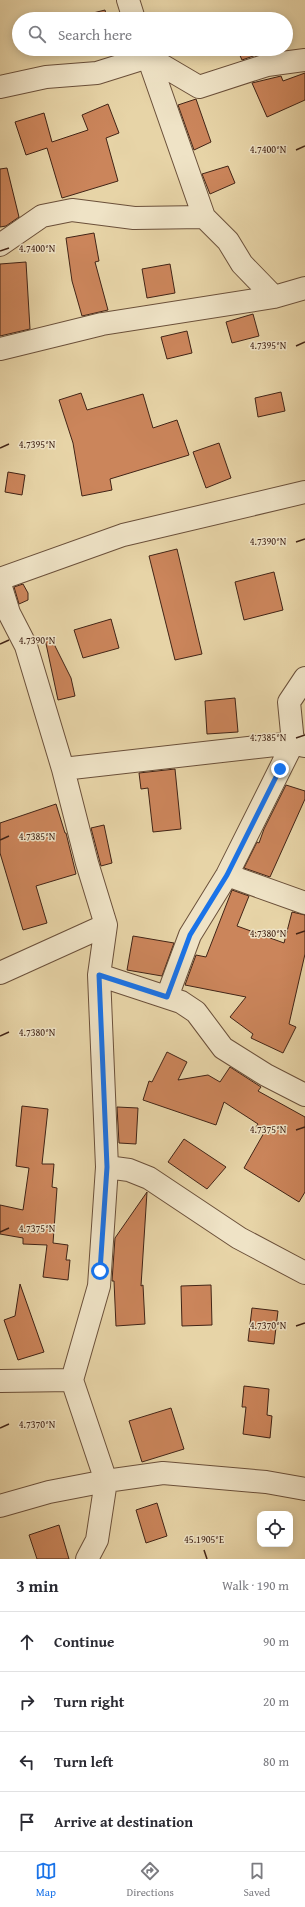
<!DOCTYPE html>
<meta charset="utf-8">
<style>
body{margin:0;font-family:"Gentium Book Plus",serif;background:#f7f7f7;color:#2b2b33}
.controls{position:absolute;right:12px;bottom:12px;display:grid;overflow:hidden;border-radius:8px;box-shadow:0 2px 10px #0003}
.controls button{width:36px;height:36px;display:grid;place-items:center;padding:0;border:0;border-bottom:1px solid #e1e1e2;background:#fff;color:#2b2b33;font:20px sans-serif}
.stop{position:absolute;width:12px;height:12px;margin:-9px;border:3px solid #1a73e8;border-radius:50%;background:#fff}
.stop.end{background:#1a73e8;border-color:#fff;box-shadow:0 1px 4px #0008}
.list{margin:0;padding:0;list-style:none}
h2{display:flex;justify-content:space-between;align-items:center;height:52px;margin:0;padding:0 16px;font-size:17px}
h2 small{font-size:13px;font-weight:400;color:#7c7c81}
.list li{display:grid;grid-template-columns:26px 1fr auto;gap:12px;align-items:center;box-sizing:border-box;height:60px;padding:0 16px;border-top:1px solid #e1e1e2}
.list b{display:block;font-size:15px;white-space:nowrap}
.list em{font-size:13px;font-style:normal;color:#7c7c81}
.icon{flex:none;width:22px;height:22px;fill:none;stroke:currentColor;stroke-width:2;stroke-linecap:round;stroke-linejoin:round}
.map{position:relative;flex:none;width:305px;height:1559px;overflow:hidden}
.search{position:absolute;background:#fff;box-shadow:0 2px 10px #0003;left:12px;right:12px;top:12px;height:44px;display:flex;align-items:center;gap:10px;box-sizing:border-box;padding:0 14px;border-radius:22px;color:#7c7c81;font-size:15px}
.sheet{height:292px;background:#fff}
nav{display:flex;justify-content:space-around;align-items:center;box-sizing:border-box;height:56px;border-top:1px solid #e1e1e2;background:#fff;font-size:11px;color:#7c7c81}
nav a{display:grid;justify-items:center;gap:2px}
nav .on{color:#1a73e8}
.map>svg:first-child{display:block}
.building{fill:#cb855b;stroke:#422416}
.lines{fill:none;stroke-linecap:round;stroke-linejoin:round}
.minor-casing{stroke:#6b503a;stroke-width:24}
.minor{stroke:#efe3c6;stroke-width:22}
.route{stroke:#1a73e8;stroke-width:5}
.ticks{fill:none;stroke:#422416;stroke-width:1.5}
.ticks-label{font-size:10px;text-anchor:middle;fill:#422416;stroke:#efe3c6;stroke-width:3;stroke-linejoin:round;paint-order:stroke}
</style>
<div class="map">
<svg width="305" height="1559" viewBox="0 0 305 1559">
<rect width="100%" height="100%" fill="#e7d4a7"/>
<filter id="stains"><feTurbulence type="fractalNoise" baseFrequency=".005" numOctaves="4"/><feColorMatrix values="0 0 0 0 .2 0 0 0 0 .09 0 0 0 0 .02 0 0 0 .5 -.17"/></filter>
<radialGradient id="worn" r=".72"><stop offset=".6" stop-color="#630" stop-opacity="0"/><stop offset="1" stop-color="#630" stop-opacity=".3"/></radialGradient>
<!-- building -->
<path class="building" d="M105 10 107 19H69Z
M237 49H258L259 54 242 60Z
M305 73V100L267 117 252 83 281 76 283 81Z
M196 99 211 142 194 150 178 105Z
M108 104 119 133 106 138 118 181 62 198 47 148 26 155 15 122 44 113 52 142 88 130 82 115Z
M228 166 235 183 210 194 202 174Z
M7 168 19 217 6 226 0 227V169Z
M94 233 99 261 95 262 108 310 82 316 72 281 66 238Z
M26 262 30 329 0 336V264Z
M170 264 175 293 147 298 142 269Z
M253 314 259 336 232 343 226 322Z
M187 331 192 353 167 359 161 337Z
M281 392 285 411 258 417 255 398Z
M81 393 87 410 143 394 153 428 177 420 189 455 110 479 112 490 82 496 73 443 59 400Z
M219 443 231 478 206 488 193 452Z
M8 472 25 475 22 495 5 492Z
M177 549 202 654 175 660 149 556Z
M274 572 283 610 244 620 235 582Z
M23 584 28 593V600L19 604 14 587Z
M111 619 119 648 83 658 74 630Z
M51 638 71 678 75 696 58 700 45 639Z
M235 698 238 732 207 734 205 701Z
M175 769 181 829 153 832 148 788 141 789 139 773Z
M286 785 305 791V799L270 877 244 868 257 842 259 843 264 829Z
M56 804 65 833H66L76 874 36 886 47 923 23 930 0 853V823Z
M104 825 112 863 101 866 91 828Z
M232 890 249 896 237 926 284 943 292 912 305 915V954L289 1024 296 1027 283 1053 251 1038 253 1034 230 1017 246 997 185 985 196 955 206 957Z
M133 936 174 943 162 976 127 970Z
M167 1052 187 1062 178 1080 208 1075 220 1082 230 1067 261 1087 258 1091 305 1117V1192L299 1202 244 1168 265 1131 256 1127 258 1124 224 1102 216 1125 143 1100 149 1081 152 1082Z
M22 1106 48 1109 42 1164H54L52 1187 57 1188 53 1243 68 1245 66 1260H70L68 1280 43 1277 47 1245 23 1244V1238L0 1234V1205L23 1210 29 1168 16 1166Z
M117 1107 138 1108 136 1144 119 1143Z
M184 1139 226 1167 207 1189 168 1162Z
M147 1192 141 1286 143 1285 145 1324 116 1326 114 1281H112L115 1238Z
M20 1284 44 1352 18 1360 4 1320 15 1316Z
M211 1285 212 1325 182 1326 181 1286Z
M252 1308 278 1311 274 1344 248 1341Z
M244 1386 269 1389 267 1415 272 1416 270 1438 243 1434 246 1407H242Z
M171 1408 184 1449 142 1462 129 1421Z
M157 1503 167 1536 146 1543 136 1510Z
M59 1525 69 1559H37L29 1535Z"/>
<g class="lines">
<defs>
<path id="minor" d="M128 0 134 19
M146 51 204 217 228 241 242 264 274 297
M0 87 46 77 97 73 148 57 199 87 267 65 305 60
M0 245 42 216 72 210 134 218 204 217
M0 349 102 324 274 297 305 288
M0 579 123 535 305 492
M0 584 9 613 26 646 63 769 87 863 106 925 99 975 107 1167 99 1286 72 1380 106 1481 97 1540 87 1559
M63 769 293 743 304 746
M227 875 305 903
M0 973 106 925
M99 975 181 1002 196 1012 223 1048 266 1075 305 1095
M167 997 190 935 227 875 293 743 289 702 305 678
M107 1167 129 1170 149 1178 239 1238 305 1273
M0 1381 72 1380
M0 1506 49 1492 106 1481 163 1473 266 1482 305 1489"/>
</defs>
<!-- minor casing -->
<use href="#minor" class="minor-casing"/>
<!-- minor -->
<use href="#minor" class="minor"/>
</g>
<g class="lines">
<!-- route -->
<path class="route" d="M100 1271 107 1167 99 975 167 997 190 935 227 875 280 769"/>
</g>
<!-- ticks -->
<path class="ticks" d="M296 150 305 146M0 251 9 248M296 346 305 342M0 448 9 444M296 542 305 539M0 644 9 640M296 738 305 735M0 840 9 836M296 934 305 931M0 1036 9 1032M296 1130 305 1127M0 1232 9 1228M296 1326 305 1323M0 1428 9 1424M204 1550 207 1559"/>
<g class="ticks-label">
<text x="268" y="153">4.7400°N</text>
<text x="37" y="252">4.7400°N</text>
<text x="268" y="349">4.7395°N</text>
<text x="37" y="448">4.7395°N</text>
<text x="268" y="545">4.7390°N</text>
<text x="37" y="644">4.7390°N</text>
<text x="268" y="741">4.7385°N</text>
<text x="37" y="840">4.7385°N</text>
<text x="268" y="937">4.7380°N</text>
<text x="37" y="1036">4.7380°N</text>
<text x="268" y="1133">4.7375°N</text>
<text x="37" y="1232">4.7375°N</text>
<text x="268" y="1329">4.7370°N</text>
<text x="37" y="1428">4.7370°N</text>
<text x="204" y="1543">45.1905°E</text>
</g>
<rect width="100%" height="100%" filter="url(#stains)"/>
<rect width="100%" height="100%" fill="url(#worn)"/>
</svg>
<div class="controls">
<button><svg class="icon" aria-label="locate" viewBox="0 0 24 24"><circle cx="12" cy="12" r="6"/><path d="M12 2v4M12 18v4M2 12h4M18 12h4"/></svg></button>
</div>
<div class="stop" style="left:100px;top:1271px"></div>
<div class="stop end" style="left:280px;top:769px"></div>
<div class="search"><svg class="icon" aria-label="search" viewBox="0 0 24 24"><circle cx="10" cy="10" r="6"/><path d="M15 15l6 6"/></svg>Search here</div>
</div>
<section class="sheet">
<h2>3 min<small>Walk · 190 m</small></h2>
<ul class="list">
<li><svg class="icon" aria-label="ahead" viewBox="0 0 24 24"><path d="M12 20V5M6 11l6-6 6 6"/></svg><div><b>Continue</b></div><em>90 m</em></li>
<li><svg class="icon" aria-label="right" viewBox="0 0 24 24"><path d="M7 20v-9h11M14 6l5 5-5 5"/></svg><div><b>Turn right</b></div><em>20 m</em></li>
<li><svg class="icon" aria-label="left" viewBox="0 0 24 24"><path d="M17 20v-9H6M10 6l-5 5 5 5"/></svg><div><b>Turn left</b></div><em>80 m</em></li>
<li><svg class="icon" aria-label="arrive" viewBox="0 0 24 24"><path d="M6 21V4h12l-3 4 3 4H6"/></svg><div><b>Arrive at destination</b></div></li>
</ul>
</section>
<nav>
<a class="on"><svg class="icon" aria-label="map" viewBox="0 0 24 24"><path d="M3 6l6-2 6 2 6-2v14l-6 2-6-2-6 2zM9 4v14M15 6v14"/></svg>Map</a>
<a><svg class="icon" aria-label="directions" viewBox="0 0 24 24"><path d="M12 3l9 9-9 9-9-9zM9 14v-3h6M13 9l2 2-2 2"/></svg>Directions</a>
<a><svg class="icon" aria-label="saved" viewBox="0 0 24 24"><path d="M7 4h10v16l-5-4-5 4z"/></svg>Saved</a>
</nav>
